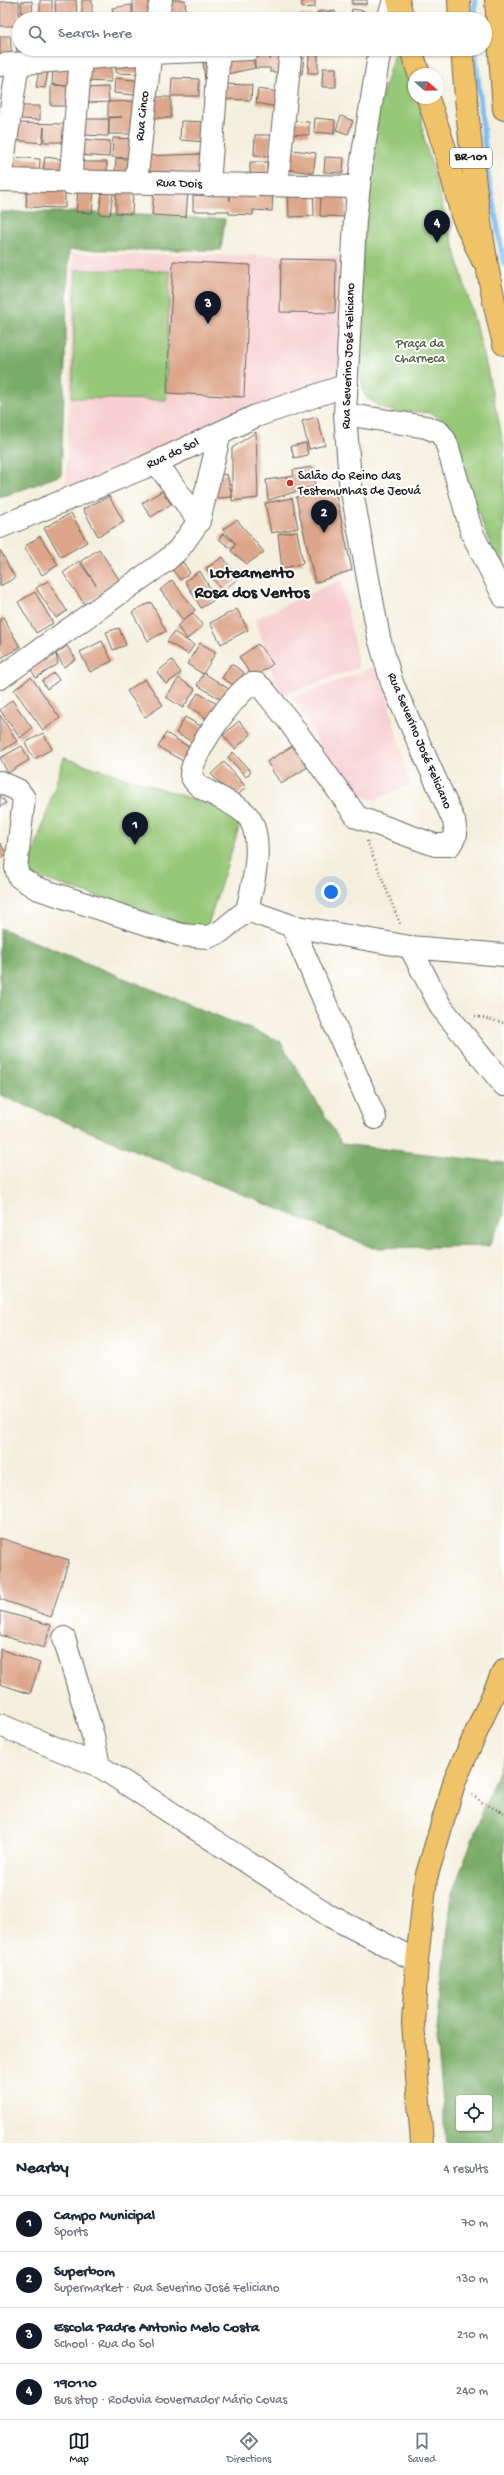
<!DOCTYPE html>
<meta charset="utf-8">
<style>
body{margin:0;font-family:"Gochi Hand",sans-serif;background:#f2f2f3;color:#1f2937}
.controls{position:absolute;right:12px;bottom:12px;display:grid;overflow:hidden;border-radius:4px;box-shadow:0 1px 3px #0004}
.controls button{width:36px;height:36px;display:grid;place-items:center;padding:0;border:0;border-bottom:1px solid #e0e1e3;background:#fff;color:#1f2937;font:20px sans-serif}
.compass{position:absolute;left:408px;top:68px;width:36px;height:36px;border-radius:50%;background:#fff;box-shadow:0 1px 3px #0004;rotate:110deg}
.you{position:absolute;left:331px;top:892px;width:14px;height:14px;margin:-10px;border:3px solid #fff;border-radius:50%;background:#1a73e8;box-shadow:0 0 0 6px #1a73e833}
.badge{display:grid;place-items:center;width:26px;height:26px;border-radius:50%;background:#111827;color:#fff;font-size:13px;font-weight:700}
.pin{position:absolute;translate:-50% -33px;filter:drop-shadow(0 1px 2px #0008)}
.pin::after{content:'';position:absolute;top:21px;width:14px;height:12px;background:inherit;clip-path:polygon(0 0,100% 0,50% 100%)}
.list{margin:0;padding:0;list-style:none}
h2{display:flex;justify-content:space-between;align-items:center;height:52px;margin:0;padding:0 16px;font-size:17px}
h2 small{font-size:13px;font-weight:400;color:#747a83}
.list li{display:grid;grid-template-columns:26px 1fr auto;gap:12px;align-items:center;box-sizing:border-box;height:56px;padding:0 16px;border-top:1px solid #e0e1e3}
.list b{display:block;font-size:15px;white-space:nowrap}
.list p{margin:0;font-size:13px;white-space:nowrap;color:#747a83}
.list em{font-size:13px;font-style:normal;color:#747a83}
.icon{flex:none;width:22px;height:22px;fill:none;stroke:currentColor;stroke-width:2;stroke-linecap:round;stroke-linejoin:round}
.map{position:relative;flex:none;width:504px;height:2143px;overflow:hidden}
.search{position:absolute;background:#fff;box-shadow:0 1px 3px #0004;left:12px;right:12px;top:12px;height:44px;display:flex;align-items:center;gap:10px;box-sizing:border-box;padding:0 14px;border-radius:22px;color:#747a83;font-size:15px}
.sheet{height:276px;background:#fff}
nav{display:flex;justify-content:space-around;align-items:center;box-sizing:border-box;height:56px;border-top:1px solid #e0e1e3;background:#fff;font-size:11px;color:#747a83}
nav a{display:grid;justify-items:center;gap:2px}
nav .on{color:#111827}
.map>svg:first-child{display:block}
.built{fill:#f7cfd0}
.green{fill:#97c878;stroke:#5a724a}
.forest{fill:#79ac68;stroke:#4a6442;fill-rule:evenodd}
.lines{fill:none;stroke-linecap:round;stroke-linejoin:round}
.stream{stroke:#7dbdf2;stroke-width:5.5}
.building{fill:#dda589}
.minor-casing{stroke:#686660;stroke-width:24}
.major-casing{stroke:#686660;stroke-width:24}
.highway-casing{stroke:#686660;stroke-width:24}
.path{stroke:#686660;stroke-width:2.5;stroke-dasharray:1 3;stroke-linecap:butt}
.minor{stroke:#fff;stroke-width:22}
.major{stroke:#f1c369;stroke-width:22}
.highway{stroke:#f1c369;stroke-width:22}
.poi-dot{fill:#c8321e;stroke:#fff;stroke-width:1.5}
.labels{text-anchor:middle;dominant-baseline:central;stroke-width:4;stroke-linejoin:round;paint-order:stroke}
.shield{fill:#fff;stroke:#606060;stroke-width:1}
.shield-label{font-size:12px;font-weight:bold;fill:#1c1c1c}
.street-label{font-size:13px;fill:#1c1c1c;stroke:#fff}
.park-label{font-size:13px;fill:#4d6141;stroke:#fff}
.poi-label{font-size:13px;fill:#1c1c1c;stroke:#fff;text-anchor:start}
.district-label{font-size:17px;font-weight:bold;fill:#1c1c1c;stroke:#fff}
</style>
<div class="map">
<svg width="504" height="2143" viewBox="0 0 504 2143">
<rect width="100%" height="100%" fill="#fff"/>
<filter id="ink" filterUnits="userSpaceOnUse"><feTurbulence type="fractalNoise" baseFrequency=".025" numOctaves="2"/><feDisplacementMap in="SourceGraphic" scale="8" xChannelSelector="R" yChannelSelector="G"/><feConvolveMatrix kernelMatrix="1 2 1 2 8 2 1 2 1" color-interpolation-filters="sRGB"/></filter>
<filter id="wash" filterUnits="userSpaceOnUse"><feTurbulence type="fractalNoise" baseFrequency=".012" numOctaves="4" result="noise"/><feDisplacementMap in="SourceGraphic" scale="16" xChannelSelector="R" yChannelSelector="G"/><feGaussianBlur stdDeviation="0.9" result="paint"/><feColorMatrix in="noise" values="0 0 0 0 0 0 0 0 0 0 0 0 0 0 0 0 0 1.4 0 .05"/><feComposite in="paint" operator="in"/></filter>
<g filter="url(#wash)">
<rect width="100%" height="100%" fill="#f4efdd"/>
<!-- built -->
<path class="built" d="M73 254 346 256 344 391 66 490Z
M341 579 359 668 280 696 255 619Z
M379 665 410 785 374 800 344 788 293 698Z"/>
<!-- green -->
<path class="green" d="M395 49H406L414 74V98H419L424 138 484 355 504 446V581L445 424C428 400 398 422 374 403 372 401 368 399 366 397 350 372 368 192 370 152L373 130Z
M76 270 170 271 166 400 72 398Z
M64 758 243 815 206 931 27 874Z"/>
<!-- forest -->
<path class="forest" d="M0 212H76L225 219 221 250H69L61 475 0 498Z
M0 928 280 1041 342 1144 504 1163V1216L489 1246 373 1248 0 1095Z
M504 1755V2143H446L436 2039 452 1893ZM459 2098H489V2128H459Z"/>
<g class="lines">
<!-- stream -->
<path class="stream" d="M475 0V19
M475 49 487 168 504 264"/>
</g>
<g id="blocks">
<!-- building -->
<path class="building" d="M40 0H52V19H40Z
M55 0H76L77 19H56Z
M82 0H92V18H82Z
M133 0H154V19H133Z
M168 0H185L186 15 168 16Z
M302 0H315V7L302 8Z
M352 0H367V4H352Z
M19 1V26H0V2Z
M32 1 33 19H22L21 2Z
M132 5V19H114L112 8Z
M352 9 365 11 363 19H351Z
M335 11 336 19H317V12Z
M224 14 243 15 242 19H224Z
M299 15 313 16V19H298Z
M181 16V19H160V17Z
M0 36H10L12 59 0 60Z
M17 36H19V49H75L17 58Z
M251 51 255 68V54H270V60L271 54H282L283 72H270V68H255L227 74 223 57Z
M212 52 214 79 205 80 202 53Z
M309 55H318V73H308Z
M295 58H304L302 74 294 73Z
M84 59H111V82L83 81Z
M116 61 144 62 143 74 116 73Z
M40 64 49 65 45 88 36 87Z
M53 68 74 70 72 106H51V85L66 86 52 84Z
M323 68H336V87H322Z
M115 78 144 81 143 96 114 93Z
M172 78 199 79V96H171Z
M221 84 252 85 251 100 220 99Z
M108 87 109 102 85 103 84 88Z
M258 89 279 92 277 107 256 103Z
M150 97H171V118H150Z
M141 101 135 134H109V118L122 117H108V102Z
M22 106H40V120L21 119Z
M341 116 353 121 348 134 336 130Z
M315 118 335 120 334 134 314 132Z
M81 119H109L108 136 81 135Z
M181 121 207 122 205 142 180 140Z
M287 121 309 122V135L287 134Z
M14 123 67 124V142H44V127L42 143 13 140Z
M255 135H271L269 156 254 155Z
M113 138 136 139 135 158 112 157Z
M76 139 110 141 109 157 76 155Z
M285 149 316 153 313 173 283 169Z
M205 154V177L140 179V156Z
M10 157 40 159 39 175 9 173Z
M45 157 67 160 65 176 43 173Z
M325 157 344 158 343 173 324 172Z
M116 158 133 160 131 178 115 176Z
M78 162H107V179L78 180Z
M250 162H267V176H250Z
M27 187 65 188V208L26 207Z
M230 187 273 188 272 211 253 210V215L229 214V211H193V189H229L230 201Z
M313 187 314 216 289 217 288 188Z
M78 189 94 190 92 213 76 212Z
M116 190H133L132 214 116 213Z
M154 190 188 192 186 217 152 215Z
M102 192 113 193 110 215 99 214Z
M321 193 346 194V217L320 216Z
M281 259 336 260 335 313 280 312Z
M173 261 250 265 244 397 167 393Z
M317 417 325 445 309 449 302 421Z
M256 432 258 498 232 501V448Z
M306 443 308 455 294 458 291 446Z
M312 467 315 486 268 500 266 480 294 476 293 470Z
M227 474 232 497 208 499 216 476Z
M162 491 171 504 151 517 142 503Z
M335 491 352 570 315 583 296 497Z
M109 496 124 522 98 536 83 509Z
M292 498 298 528 271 533 265 503Z
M71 513 87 542 61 557 44 528Z
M237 520 264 552 247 564 231 551 236 544 223 529Z
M297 531 303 563 282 569 278 534Z
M223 533 235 543 230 548 219 539Z
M40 536 58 565 42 575 24 547Z
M99 549 120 581 85 605 63 573 79 561 96 585 81 561Z
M0 550 15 578 0 586Z
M223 557 238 579 222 591 206 568Z
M183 562 190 573 180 580 172 569Z
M200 571 216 599 201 608 185 581Z
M172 580 195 610 183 620 160 590Z
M48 581 67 611 56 618 36 588Z
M35 592 53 623 36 633 18 602Z
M151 602 166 631 148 641 132 612Z
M237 609 248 630 221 644 210 623Z
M193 613 203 626 187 639 177 626Z
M3 617 20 647 1 658 0 619Z
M119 628 126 645 113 650 106 632Z
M174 632 194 645 188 654 167 642Z
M102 641 112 661 90 672 80 652Z
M200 643 216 652 203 674 187 664Z
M258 644 273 664 253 678 239 657Z
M67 646 76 659 64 667 56 654Z
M56 654 58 664 36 678 30 668 45 657 46 662Z
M172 660 181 673 166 684 157 672Z
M231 664 244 672 235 686 222 678Z
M54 673 59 680 47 689 42 681Z
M204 673 232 691 225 702 197 685Z
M31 677 60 718 43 730 14 690Z
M179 678 195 689 183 708 166 697Z
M145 679 163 705 145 717 127 691Z
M198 693 222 707 212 722 189 707Z
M12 700 32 728 20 738 0 710Z
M0 715 17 741 0 752Z
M185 717 206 729 198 745 176 733Z
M239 721 251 734 235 749 223 735Z
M43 733 52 749 34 759 25 743Z
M166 733 191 748 183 761 158 747Z
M300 741 314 763 281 784 267 762Z
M22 746 29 760 8 773 0 758Z
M233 752 251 772 246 777 228 757Z
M224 762 246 787 234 799 211 774Z
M0 796 6 803 0 807Z
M0 843 7 854 0 859Z
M0 1538 69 1560 51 1617 0 1599Z
M0 1611 51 1625 44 1648 0 1635Z
M0 1649 40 1663 30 1694 0 1684Z"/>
</g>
</g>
<g filter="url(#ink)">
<use href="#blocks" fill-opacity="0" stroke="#686660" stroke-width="1"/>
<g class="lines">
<defs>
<path id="minor" d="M157 19 161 0
M388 19 394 0
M0 65 150 53 250 49
M0 180 359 187
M0 180 18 64
M70 183 81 58
M136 183 151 49
M209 185 219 50
M277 185 291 49
M345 414 426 427 439 432 445 440 448 448 472 533 504 597
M156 462 199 521
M0 527 143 468 256 416 347 385
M0 678 167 560 179 549 199 521 220 433
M0 782 18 790 24 798 16 868 19 877 36 888 181 935 208 937 220 932 247 910 292 926 410 947 504 955
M247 910C253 885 264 843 250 819 243 808 227 802 217 796 207 791 195 786 191 775 192 753 233 696 251 684H257L262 688 288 720 357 817 435 845H450L456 834 454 821 392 683 379 638 350 481 345 414 355 220 362 160 380 49
M292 926 375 1118
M410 947 441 1007 504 1085
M64 1638 93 1736 99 1766
M0 1725 99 1766 330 1916 417 1961"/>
<path id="major" d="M398 0 403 19
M411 49 419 74
M428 98 444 146 462 215 482 259
M422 2143 413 2023 417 1961 426 1878 455 1780 504 1670"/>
<path id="highway" d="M459 0 460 19
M496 0 504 109
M462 49C470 149 479 247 504 344"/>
</defs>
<!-- minor casing -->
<use href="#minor" class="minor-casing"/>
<!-- major casing -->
<use href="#major" class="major-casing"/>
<!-- highway casing -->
<use href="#highway" class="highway-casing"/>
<!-- path -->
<path class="path" d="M367 841 401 926
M475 1016 504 1023
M472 1795 483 1803 504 1813"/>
<!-- minor -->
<use href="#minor" class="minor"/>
<!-- major -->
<use href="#major" class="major"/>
<!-- highway -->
<use href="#highway" class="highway"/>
</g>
</g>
<!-- markers -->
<circle class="poi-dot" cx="290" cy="483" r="4"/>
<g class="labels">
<!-- shield labels -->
<rect class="shield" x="450" y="148" width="42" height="20" rx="3"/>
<g class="shield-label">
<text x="471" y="158">BR-101</text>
</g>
<!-- street labels -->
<g class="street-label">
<text transform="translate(143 116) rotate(-84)">Rua Cinco</text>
<text transform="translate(179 184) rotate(2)">Rua Dois</text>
<text transform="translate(349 356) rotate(-88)">Rua Severino José Feliciano</text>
<text transform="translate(173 454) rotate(-25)">Rua do Sol</text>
<text transform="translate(419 741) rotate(67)">Rua Severino José Feliciano</text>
</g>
<!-- park labels -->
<g class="park-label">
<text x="420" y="344">Praça da<tspan x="420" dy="15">Charneca</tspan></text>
</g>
<!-- poi labels -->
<g class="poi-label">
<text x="298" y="476">Salão do Reino das<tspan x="298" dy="15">Testemunhas de Jeová</tspan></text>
</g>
<!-- district labels -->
<g class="district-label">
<text x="252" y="574">Loteamento<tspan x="252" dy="20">Rosa dos Ventos</tspan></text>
</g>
</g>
</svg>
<div class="controls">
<button><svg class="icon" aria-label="locate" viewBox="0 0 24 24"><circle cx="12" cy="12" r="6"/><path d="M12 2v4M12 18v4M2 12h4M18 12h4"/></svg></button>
</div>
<svg class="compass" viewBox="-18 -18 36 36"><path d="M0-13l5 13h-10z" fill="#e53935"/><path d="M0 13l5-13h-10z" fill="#747a83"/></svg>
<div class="you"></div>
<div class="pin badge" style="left:135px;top:845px">1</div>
<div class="pin badge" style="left:324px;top:533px">2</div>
<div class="pin badge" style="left:208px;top:324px">3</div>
<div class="pin badge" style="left:437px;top:243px">4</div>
<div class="search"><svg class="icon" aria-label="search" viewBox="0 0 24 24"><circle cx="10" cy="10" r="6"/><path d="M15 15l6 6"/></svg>Search here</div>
</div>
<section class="sheet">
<h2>Nearby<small>4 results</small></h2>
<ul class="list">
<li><span class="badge">1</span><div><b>Campo Municipal</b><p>Sports</p></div><em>70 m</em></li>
<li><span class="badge">2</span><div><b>Superbom</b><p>Supermarket · Rua Severino José Feliciano</p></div><em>130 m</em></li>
<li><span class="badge">3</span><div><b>Escola Padre Antonio Melo Costa</b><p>School · Rua do Sol</p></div><em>210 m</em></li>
<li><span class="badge">4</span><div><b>190110</b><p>Bus stop · Rodovia Governador Mário Covas</p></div><em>240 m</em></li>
</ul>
</section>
<nav>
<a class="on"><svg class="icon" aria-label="map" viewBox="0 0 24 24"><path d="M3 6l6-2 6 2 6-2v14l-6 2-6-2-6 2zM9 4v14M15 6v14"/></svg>Map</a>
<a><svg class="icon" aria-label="directions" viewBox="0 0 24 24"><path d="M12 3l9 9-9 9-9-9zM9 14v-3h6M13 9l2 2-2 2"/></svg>Directions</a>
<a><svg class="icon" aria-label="saved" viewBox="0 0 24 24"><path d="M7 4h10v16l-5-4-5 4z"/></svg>Saved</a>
</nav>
